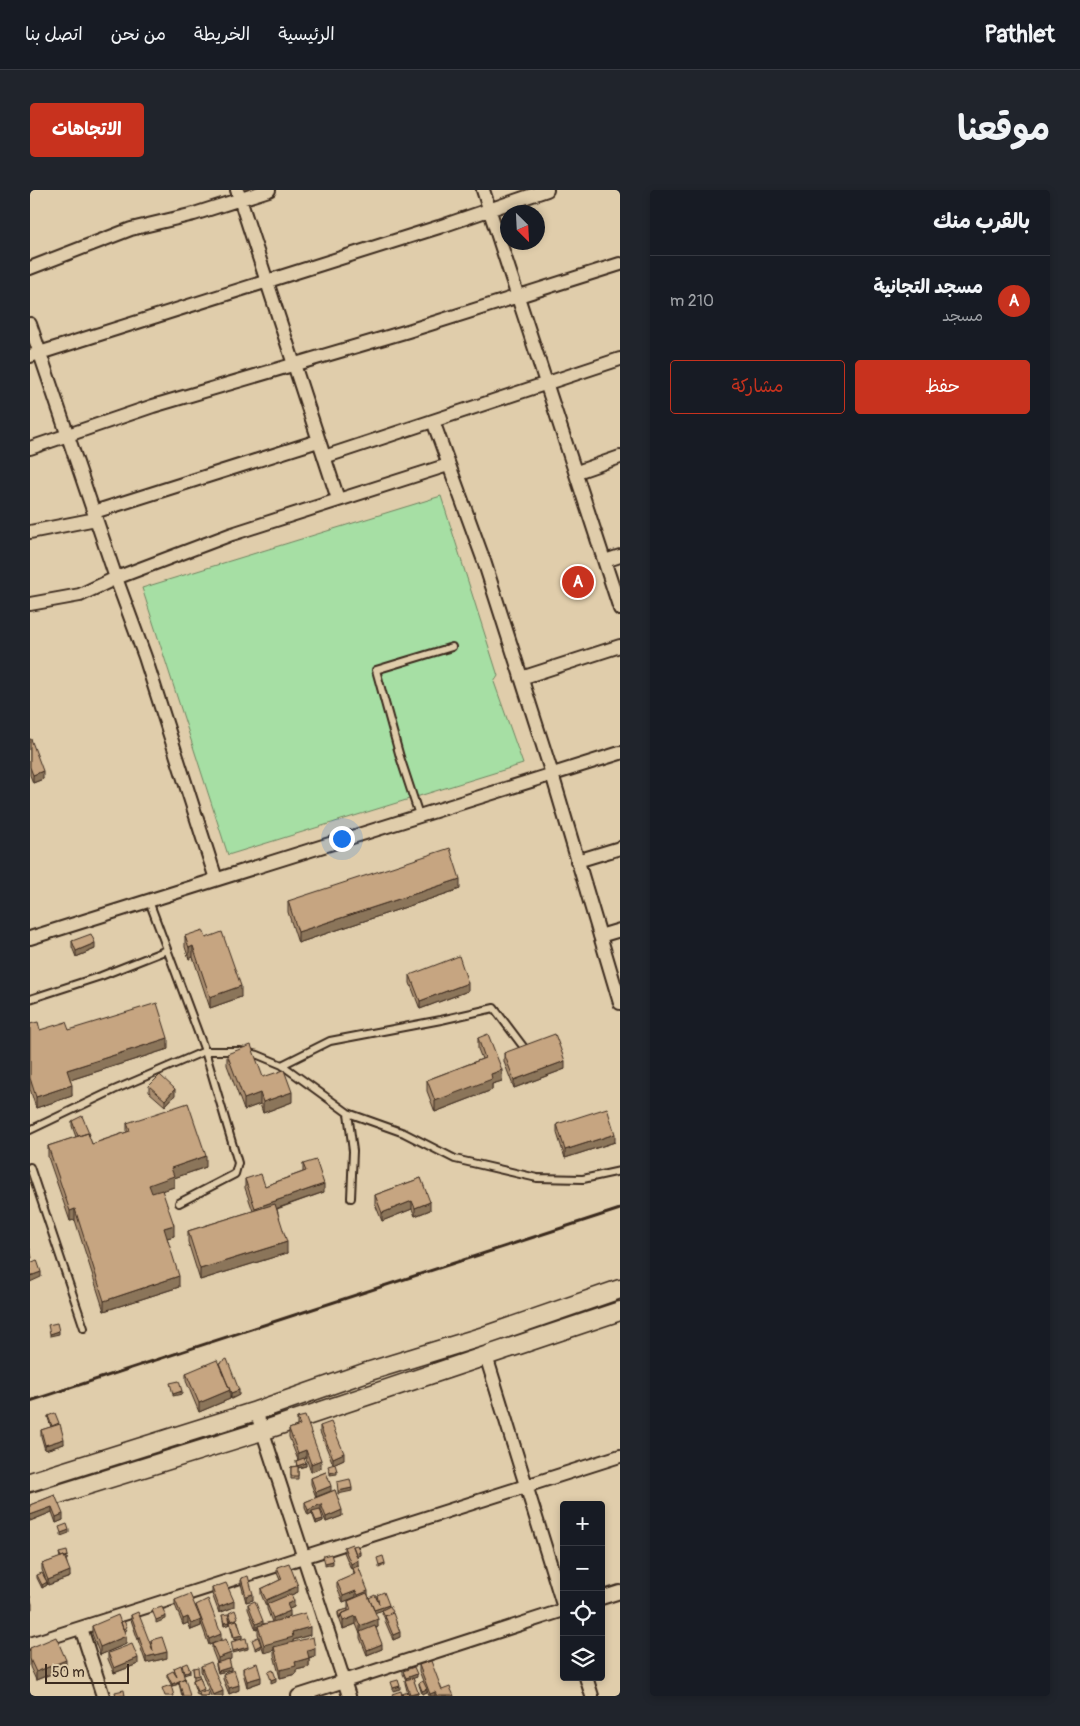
<!DOCTYPE html>
<html lang="ar">
<meta charset="utf-8">
<style>
body{margin:0;font-family:Pangolin,"Playpen Sans Arabic",sans-serif;background:#20242c;color:#f1f3f6;direction:rtl}
.controls{position:absolute;right:15px;bottom:15px;display:grid;overflow:hidden;border-radius:5px;box-shadow:0 2px 8px #0003}
.controls button{width:45px;height:45px;display:grid;place-items:center;padding:0;border:0;border-bottom:1px solid #363941;background:#171b24;color:#f1f3f6;font:25px sans-serif}
.compass{position:absolute;left:470px;top:15px;width:45px;height:45px;border-radius:50%;background:#171b24;box-shadow:0 2px 8px #0003;rotate:156deg}
.scale{position:absolute;left:15px;bottom:12px;width:84px;box-sizing:border-box;padding-left:5px;border:2px solid #3b2a1e;border-top:0;font-size:14px;line-height:18px;white-space:nowrap;color:#3b2a1e;-webkit-text-stroke:4px #e0cdab;paint-order:stroke}
.you{position:absolute;left:311px;top:648px;width:18px;height:18px;margin:-12px;border:4px solid #fff;border-radius:50%;background:#1a73e8;box-shadow:0 0 0 8px #1a73e833}
.badge{display:grid;place-items:center;width:32px;height:32px;border-radius:50%;background:#c8321e;color:#fff;font-size:16px;font-weight:700}
.pin{position:absolute;translate:-50% -50%;border:2px solid #fff;box-shadow:0 1px 5px #0006}
.list{margin:0;padding:0;list-style:none}
h2{display:flex;justify-content:space-between;align-items:center;height:65px;margin:0;padding:0 20px;font-size:21px}
h2 small{font-size:16px;font-weight:400;color:#9ea1a6}
.list li{display:grid;grid-template-columns:32px 1fr auto;gap:15px;align-items:center;box-sizing:border-box;height:90px;padding:0 20px;border-top:1px solid #363941}
.list b{display:block;font-size:19px;white-space:nowrap}
.list p{margin:0;font-size:16px;white-space:nowrap;color:#9ea1a6}
.list em{font-size:16px;font-style:normal;color:#9ea1a6}
.actions{display:flex;gap:10px;padding:15px 20px}
.actions a{flex:1;padding:11px 0;border:1px solid #c8321e;border-radius:5px;text-align:center;font-size:18px;color:#c8321e}
.actions .main{background:#c8321e;color:#fff}
.icon{flex:none;width:28px;height:28px;fill:none;stroke:currentColor;stroke-width:2;stroke-linecap:round;stroke-linejoin:round}
.map{position:relative;flex:none;width:590px;height:1506px;overflow:hidden;direction:ltr;border-radius:5px}
header{display:flex;align-items:center;gap:30px;box-sizing:border-box;height:70px;padding:0 25px;background:#171b24;border-bottom:1px solid #363941}
header strong{font-size:24px}
nav{display:flex;gap:28px;margin-inline-start:auto;font-size:18px}
.intro{display:flex;align-items:center;justify-content:space-between;box-sizing:border-box;height:120px;padding:0 30px}
h1{margin:0;font-size:35px}
.button{padding:12px 22px;border-radius:5px;background:#c8321e;color:#fff;font-size:18px;font-weight:700}
main{display:flex;gap:30px;padding:0 30px}
aside{flex:1;background:#171b24;border-radius:5px;box-shadow:0 2px 8px #0003}
.map>svg:first-child{display:block}
.green{fill:#a6dfa4;stroke:#708461}
.lines{fill:none;stroke-linecap:round;stroke-linejoin:round}
.lane-casing{stroke:#3b2a1e;stroke-width:10}
.street-casing{stroke:#3b2a1e;stroke-width:16}
.secondary-casing{stroke:#3b2a1e;stroke-width:21}
.lane{stroke:#e0cdab;stroke-width:6}
.street{stroke:#e0cdab;stroke-width:12}
.secondary{stroke:#e0cdab;stroke-width:18}
.rail{stroke:#3b2a1e;stroke-width:3}
.wall{fill:#aa8e6f;stroke:#3b2a1e}
.shaded-wall{fill:#8b745a;stroke:#3b2a1e}
.building{fill:#c6a581;stroke:#3b2a1e}
</style>
<header>
<strong>Pathlet</strong>
<nav><a>الرئيسية</a><a>الخريطة</a><a>من نحن</a><a>اتصل بنا</a></nav>
</header>
<div class="intro"><h1>موقعنا</h1><a class="button">الاتجاهات</a></div>
<main>
<aside>
<h2>بالقرب منك<small></small></h2>
<ul class="list">
<li><span class="badge">A</span><div><b>مسجد التجانية</b><p>مسجد</p></div><em>210 m</em></li>
</ul>
<div class="actions"><a class="main">حفظ</a><a>مشاركة</a></div>
</aside>
<div class="map">
<svg width="590" height="1506" viewBox="0 0 590 1506">
<rect width="100%" height="100%" fill="#e0cdab"/>
<filter id="ink" filterUnits="userSpaceOnUse"><feTurbulence type="fractalNoise" baseFrequency=".02" numOctaves="2"/><feDisplacementMap in="SourceGraphic" scale="10" xChannelSelector="R" yChannelSelector="G"/><feConvolveMatrix kernelMatrix="1 2 1 2 8 2 1 2 1" color-interpolation-filters="sRGB"/></filter>
<g filter="url(#ink)">
<!-- green -->
<path class="green" d="M411 306 468 486 464 492 493 574 198 665 112 398Z"/>
<g class="lines">
<defs>
<path id="lane" d="M389 625 370 567 346 480 422 457
M119 711 175 861 208 973 205 984 149 1013
M0 809 71 786 137 760
M252 875 300 851 411 830 464 818 495 859
M318 923 323 961 321 1008
M0 940 84 900 175 861H211L228 865 252 875 318 923 374 943 425 969 507 988 553 989 590 981
M0 977 54 1138"/>
<path id="street" d="M207 0 308 309
M453 0 590 419
M0 78 101 39 164 24 239 0
M0 134 86 388 115 467 186 689
M0 166 409 37 517 0
M403 231 454 371 522 584 590 813
M0 258 123 216 378 141 590 74
M294 267 590 169
M547 282 590 267
M64 322 288 251
M0 342 66 329
M575 371 590 366
M0 414 50 405 86 388 202 344 418 275
M491 488 590 456
M547 671 590 658
M570 746 590 740
M0 748 590 563
M456 1166 534 1418
M226 1221 319 1506
M571 1408 590 1402
M51 1438 73 1506
M0 1454 590 1266
M556 1487 562 1506
M268 1506 534 1420"/>
<path id="secondary" d="M0 1292 226 1221 340 1181 454 1146 590 1099
M0 1313 232 1241 590 1121"/>
</defs>
<!-- lane casing -->
<use href="#lane" class="lane-casing"/>
<!-- street casing -->
<use href="#street" class="street-casing"/>
<!-- secondary casing -->
<use href="#secondary" class="secondary-casing"/>
<!-- lane -->
<use href="#lane" class="lane"/>
<!-- street -->
<use href="#street" class="street"/>
<!-- secondary -->
<use href="#secondary" class="secondary"/>
<!-- rail -->
<path class="rail" d="M0 1211 590 1019"/>
</g>
<!-- wall -->
<path class="wall" d="M0 549 13 589 3 593 0 585Z
M430 699 268 753 258 722V711Z
M155 746 176 748 211 807 180 818 163 767 159 769 155 757Z
M42 751 65 759 46 767 42 757Z
M380 785 438 801 390 819 380 793Z
M0 834 10 840H39L138 859 40 890 42 906 6 918 0 899Z
M448 848 472 891 462 894V900L405 922 397 901V890L452 869 448 859Z
M474 863 535 879 484 898 474 872Z
M197 864 233 887 262 912 233 923 230 914 214 920 197 875Z
M119 896 145 905 135 916 119 902Z
M42 931 60 949 62 954 97 942V933L176 977 144 988V997L132 1001 144 1046 137 1048 149 1097 74 1121 45 1030 40 1031 18 967V956L46 947 42 936Z
M527 934 585 952 535 968 527 943Z
M273 974 294 1002 247 1019 257 1063 170 1090 158 1052V1041L223 1021 215 998V989L235 996 273 982Z
M391 988 400 1020 385 1026 382 1019 352 1031 345 1014V1005Z
M189 1174 209 1205 201 1209 200 1206V1209L169 1222 156 1191V1183Z
M18 1226 29 1234 34 1254 15 1260 11 1246V1240L21 1237 18 1228Z
M267 1228 291 1278 281 1282 276 1268 274 1269 276 1276 268 1278V1289H261V1277L267 1276 266 1271 268 1270 259 1247V1239L267 1236Z
M290 1236 314 1269 303 1274 290 1242Z
M296 1282 286 1307 281 1294V1288Z
M305 1300 312 1326 296 1332 291 1320H290L293 1331 286 1334 282 1323 278 1325 275 1318V1312Z
M25 1305 33 1330 26 1333 22 1322 0 1331V1315Z
M323 1356 330 1365 327 1366 328 1376 339 1408H347V1405L359 1417 370 1447 363 1450 355 1431V1428V1429L352 1423 353 1420 345 1422 348 1437 346 1438 352 1459 337 1465 330 1448V1444L326 1434 313 1439 308 1425V1422L318 1419V1411L326 1407 313 1412 307 1398V1392L324 1385 323 1378 321 1379 314 1362V1357Z
M29 1363 38 1369H36L40 1387 18 1395 12 1380V1374L30 1368Z
M247 1377 268 1402 261 1405 264 1417 259 1419 260 1426 254 1429 280 1445 263 1450V1452L285 1466 279 1468V1477L266 1480V1484L250 1488 244 1465V1460L234 1463 228 1444V1439L226 1440 218 1419V1414L233 1434 242 1432 237 1419V1415L236 1416 231 1404V1399L250 1390 247 1383Z
M7 1385 17 1395 12 1398 7 1388Z
M211 1388 223 1410 216 1412 211 1394Z
M182 1398 204 1417 189 1423 182 1404Z
M145 1410 166 1418V1415L191 1450 179 1455 171 1433V1436L161 1440 158 1433 153 1435 145 1415Z
M199 1423 208 1431 212 1448 204 1450 200 1434 194 1436 192 1425 200 1432H201L199 1426Z
M101 1425 121 1455V1450L137 1468 116 1473 101 1430Z
M91 1432 97 1440 94 1441 96 1454 70 1465 62 1444V1436Z
M182 1454 201 1469H199L201 1480 188 1483 186 1476V1473H187L182 1460Z
M0 1458 36 1478 6 1490 0 1477Z
M78 1463 108 1474 84 1483 78 1469Z
M389 1475 412 1500 424 1506H399L397 1501V1502L392 1504 389 1495V1493L393 1491 389 1481Z
M171 1476 193 1506H181L171 1481Z
M144 1478 160 1506H152L149 1494 142 1496 137 1487V1484H145Z
M163 1478 169 1485 174 1501 179 1506H169V1504L167 1505 163 1493V1490L164 1489Z
M213 1478 231 1492 217 1497 213 1483Z
M373 1481 387 1487 383 1488 388 1504 383 1506H372V1504H378L375 1493V1490H376L373 1484Z
M193 1484 209 1500 199 1504 193 1489Z"/>
<!-- shaded-wall -->
<path class="shaded-wall" d="M13 581V589L3 593V585Z
M430 689V699L268 753V742Z
M65 753V759L46 767V761Z
M163 756V767L159 769V758Z
M438 793V801L390 819V811Z
M211 796V807L180 818V807Z
M138 848V859L37 891V880Z
M535 871V879L484 898V890Z
M472 880V891L462 894V900L405 922V911L461 884Z
M42 895V906L6 918V907Z
M145 899V905L135 916V910Z
M262 902V912L233 923V912Z
M230 903V914L214 920V909Z
M585 944V952L535 968V960Z
M176 966V977L144 988V997L119 1005V995L141 978Z
M294 994V1002L225 1026V1018Z
M382 1011V1019L352 1031V1023Z
M400 1012V1020L385 1026V1018Z
M45 1019V1030L40 1031V1021Z
M144 1035V1046L134 1049V1038Z
M257 1052V1063L170 1090V1079Z
M11 1082V1087L0 1092V1086Z
M149 1086V1097L74 1121V1111Z
M29 1141V1144L20 1146V1144Z
M200 1200V1209L169 1222V1213Z
M209 1200V1205L201 1209V1203Z
M152 1201V1204L143 1206V1204Z
M34 1249V1254L15 1260V1255Z
M276 1260V1268L268 1271V1263Z
M314 1263V1269L303 1274V1268Z
M291 1270V1278L281 1282V1274Z
M276 1273V1276L267 1278V1276Z
M307 1281V1284L300 1285V1283Z
M301 1296V1301L286 1307V1302Z
M322 1298V1301L308 1304V1301Z
M291 1314V1320L283 1323 282 1321V1323L278 1325V1320Z
M22 1317V1322L0 1331V1325Z
M312 1320V1326L296 1332V1327Z
M33 1324V1330L26 1333V1327Z
M293 1329V1331L286 1334V1331Z
M39 1340V1343L31 1346V1343Z
M330 1362V1365L326 1367V1364Z
M328 1370V1376L321 1379V1374Z
M303 1371V1374L295 1376V1373Z
M355 1373V1375L349 1378V1375Z
M40 1381V1387L18 1395V1390Z
M17 1392V1395L12 1398V1395Z
M268 1396V1402L236 1416V1410Z
M326 1401V1407L313 1412V1406Z
M338 1401V1407L328 1411V1405Z
M223 1404V1410L216 1412V1406Z
M204 1411V1417L189 1423V1417Z
M264 1411V1417L257 1420V1414Z
M0 1414H2V1419L0 1420Z
M359 1415V1418L344 1423V1420Z
M260 1421V1426L243 1433V1428Z
M136 1426V1429L126 1433V1430Z
M326 1426V1434L313 1439V1431Z
M158 1427V1433L153 1435V1429Z
M348 1429V1437L331 1444 330 1442V1444V1436Z
M171 1430V1436L161 1440V1434Z
M233 1431V1437L228 1436V1439L226 1440V1434Z
M200 1432V1434L194 1436V1433Z
M280 1437V1445L263 1450V1455L244 1457V1460L234 1463V1455L262 1442Z
M370 1442V1447L363 1450V1445Z
M191 1444V1450L179 1455V1449Z
M212 1445V1448L204 1450V1447Z
M96 1446V1454L70 1465V1457Z
M352 1454V1459L337 1465V1460Z
M231 1455V1458L225 1460V1458Z
M218 1457V1459L203 1463V1461Z
M285 1458V1466L277 1468V1460Z
M137 1462V1468L116 1473V1467Z
M201 1463V1469L188 1474V1468Z
M108 1468V1474L84 1483V1478Z
M279 1468V1477L266 1480V1484L250 1488V1480L265 1472Z
M36 1470V1478L6 1490V1482Z
M201 1477V1480L188 1483V1481Z
M160 1480V1483L154 1485V1483Z
M387 1484V1487L376 1491V1488Z
M231 1487V1492L217 1497V1491Z
M246 1488V1491L241 1493V1490Z
M149 1492V1494L142 1496V1494Z
M209 1495V1500L199 1504V1498Z
M370 1496V1499L363 1501V1498Z
M397 1499V1502L392 1504V1501Z
M193 1501V1506H183V1505Z
M388 1502V1504L383 1506H380V1504Z
M405 1502V1506H400V1504Z"/>
<!-- building -->
<path class="building" d="M0 549H1L13 581 3 585 0 577Z
M420 658 430 689 268 742 258 711Z
M173 740 176 748 192 742 211 796 180 807 163 756 159 758 155 746Z
M61 744 65 753 46 761 42 751Z
M429 766 438 793 390 811 380 785Z
M127 813 138 848 37 880 42 895 6 907 0 888V834L8 832 10 840 36 832 39 840Z
M458 844 472 880 461 884 462 889 405 911 397 890 455 868 448 848Z
M525 844 535 871 484 890 474 863Z
M221 855 233 887 254 880 262 902 233 912 230 903 214 909 197 864Z
M130 885 145 899 135 910 119 896Z
M158 913 176 966 141 978 144 986 119 995 122 1003 132 1000 144 1035 134 1038 149 1086 74 1111 45 1019 40 1021 18 956 58 943 62 954 100 941 97 933Z
M577 918 585 944 535 960 527 934Z
M52 926 60 945 59 946 58 943 48 946 42 931Z
M286 970 294 994 225 1018 215 989 231 984 235 996 276 981 273 974Z
M391 988 400 1012 385 1018 382 1011 352 1023 345 1005Z
M245 1014 257 1052 170 1079 158 1041Z
M0 1059 2 1068 0 1069Z
M7 1070 11 1082 0 1086V1073Z
M27 1133 29 1141 20 1144 18 1135Z
M197 1169 209 1200 201 1203 189 1173Z
M187 1170 200 1200 169 1213 156 1183Z
M149 1191 152 1201 143 1204 140 1193Z
M25 1223 29 1233 22 1236 18 1226Z
M275 1226 291 1270 281 1274 276 1260 268 1263 259 1239 270 1235 267 1228Z
M301 1232 314 1263 303 1268 290 1236Z
M30 1234 34 1249 15 1255 11 1240Z
M274 1268 276 1273 267 1276 266 1271Z
M305 1274 307 1281 300 1283 298 1276Z
M268 1276V1286H261V1277Z
M296 1282 301 1296 286 1302 281 1288Z
M320 1289 322 1298 308 1301 307 1292Z
M305 1300 312 1320 296 1327 291 1314 278 1320 275 1312Z
M25 1305 33 1324 26 1327 22 1317 0 1325V1315Z
M290 1319 293 1329 286 1331 282 1321Z
M37 1334 39 1340 31 1343 29 1337Z
M322 1354 328 1370 321 1374 314 1357Z
M327 1355 330 1362 326 1364 323 1356Z
M37 1361 38 1366 35 1367 34 1366 31 1367 29 1363Z
M301 1364 303 1371 295 1373 293 1366Z
M34 1366 40 1381 18 1390 12 1374Z
M353 1366 355 1373 349 1375 347 1368Z
M259 1373 268 1396 236 1410 231 1399 252 1389 247 1377Z
M328 1376 338 1401 328 1405 326 1401 313 1406 307 1392 325 1384 323 1378Z
M12 1383 17 1392 12 1395 7 1385Z
M218 1386 223 1404 216 1406 211 1388Z
M196 1393 204 1411 189 1417 182 1398Z
M354 1402 359 1415 344 1420 339 1408 345 1405 349 1414 347 1405Z
M337 1403 348 1429 330 1436 326 1426 313 1431 311 1424 321 1420 318 1411Z
M160 1404 171 1430 161 1434 158 1427 153 1429 145 1410Z
M261 1404 264 1411 257 1414 260 1421 243 1428 237 1414Z
M0 1406 2 1414H0Z
M178 1409 191 1444 179 1449 166 1415Z
M225 1411 233 1431 226 1434 218 1414Z
M360 1416 363 1422 355 1426 352 1420Z
M132 1417 136 1426 126 1430 122 1420Z
M318 1419V1421L311 1424 310 1429 308 1422Z
M205 1420 208 1428 202 1431 199 1423Z
M108 1422 123 1461 121 1450 132 1447 137 1462 116 1467 101 1425Z
M275 1423 280 1437 262 1442 263 1447 234 1455 228 1436Z
M363 1423 370 1442 363 1445 355 1426Z
M198 1424 200 1432 194 1433 192 1425Z
M88 1425 96 1446 70 1457 62 1436Z
M207 1430 212 1445 204 1447 200 1432Z
M94 1431 97 1437 93 1439 91 1432Z
M345 1436 352 1454 337 1460 330 1442Z
M26 1447 36 1470 6 1482 0 1469V1458Z
M228 1447 231 1455 225 1458 222 1450Z
M283 1447 285 1458 277 1460 279 1468 265 1472 266 1476 250 1480 244 1457Z
M216 1448 218 1457 203 1461 201 1452Z
M196 1449 201 1463 188 1468 182 1454Z
M102 1454 108 1468 84 1478 78 1463Z
M199 1469 201 1477 188 1481 186 1473Z
M401 1471 412 1500 420 1497 424 1506H407L405 1502 400 1504 389 1475Z
M181 1472 193 1501 183 1505 171 1476Z
M157 1473 160 1480 154 1483 152 1475Z
M227 1473 231 1487 217 1491 213 1478Z
M151 1475 155 1490V1488L149 1491 142 1494 137 1484 143 1481 147 1487 144 1478Z
M168 1477 169 1485 164 1486 163 1478Z
M384 1477 387 1484 376 1488 373 1481Z
M204 1480 209 1495 199 1498 193 1484Z
M243 1480 246 1488 241 1490 238 1482Z
M170 1487 174 1499 167 1502 163 1490Z
M155 1488 160 1506H153L149 1491Z
M383 1488 388 1502 380 1504 375 1490Z
M368 1490 370 1496 363 1498 361 1492Z
M393 1491 397 1499 392 1501 389 1493Z
M141 1495 144 1506H135L132 1498Z
M94 1500 95 1506H86L85 1502Z
M177 1500 179 1505 176 1506H170L169 1503Z
M371 1501 372 1506H363L362 1504Z
M378 1502 379 1506H373L372 1504Z"/>
</g>
</svg>
<div class="controls">
<button>+</button>
<button>−</button>
<button><svg class="icon" aria-label="locate" viewBox="0 0 24 24"><circle cx="12" cy="12" r="6"/><path d="M12 2v4M12 18v4M2 12h4M18 12h4"/></svg></button>
<button><svg class="icon" aria-label="layers" viewBox="0 0 24 24"><path d="M12 4l9 5-9 5-9-5zM3 14l9 5 9-5"/></svg></button>
</div>
<svg class="compass" viewBox="-18 -18 36 36"><path d="M0-13l5 13h-10z" fill="#e53935"/><path d="M0 13l5-13h-10z" fill="#9ea1a6"/></svg>
<div class="scale">50 m</div>
<div class="you"></div>
<div class="pin badge" style="left:548px;top:392px">A</div>
</div>
</main>
